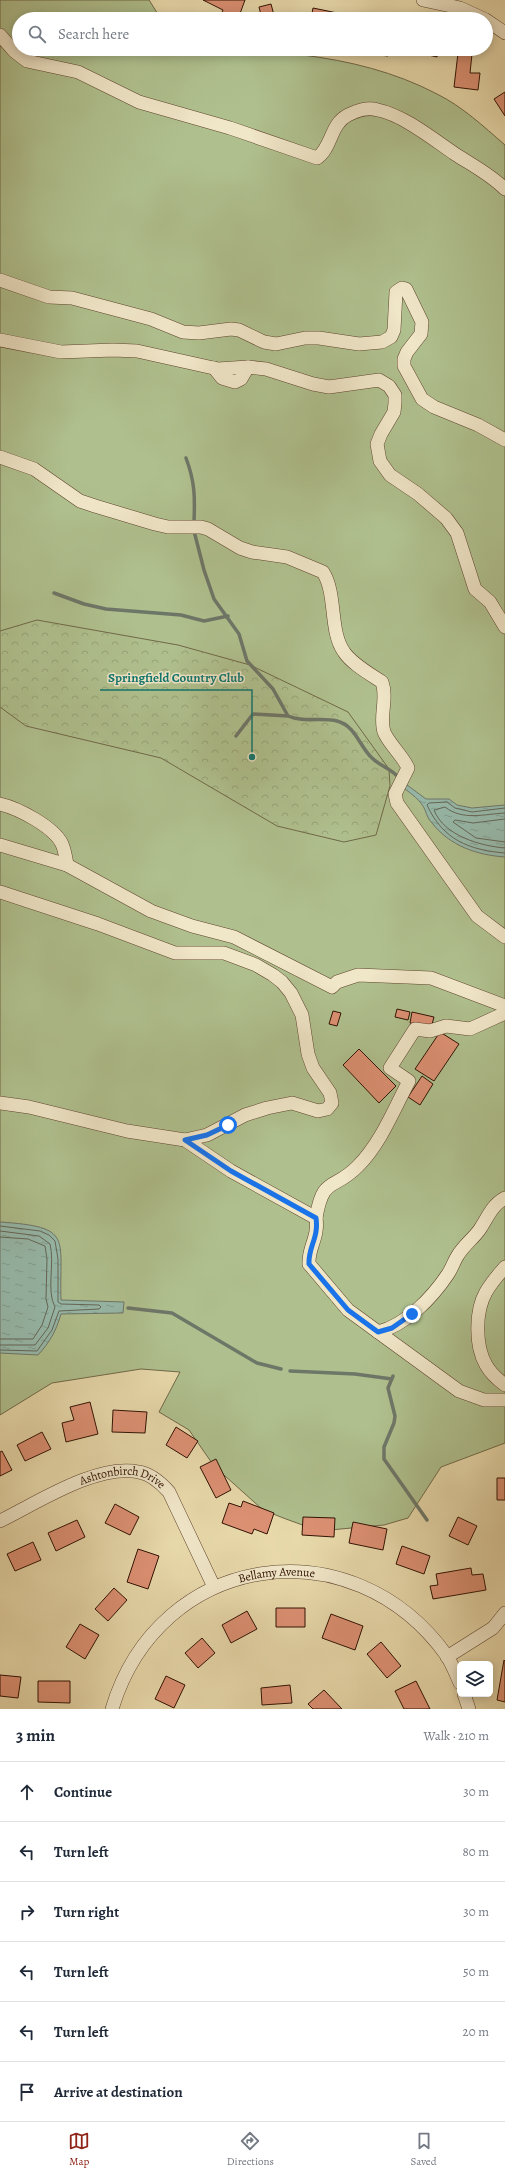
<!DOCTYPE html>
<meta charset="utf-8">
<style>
body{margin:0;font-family:Alegreya,serif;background:#f6f6f7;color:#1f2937}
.controls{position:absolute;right:12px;bottom:12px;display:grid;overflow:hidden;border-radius:6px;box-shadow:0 2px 10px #0003}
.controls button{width:36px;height:36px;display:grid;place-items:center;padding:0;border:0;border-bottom:1px solid #e0e1e3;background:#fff;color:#1f2937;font:20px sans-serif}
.stop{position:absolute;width:12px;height:12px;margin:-9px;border:3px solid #1a73e8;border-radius:50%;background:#fff}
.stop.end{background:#1a73e8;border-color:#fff;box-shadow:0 1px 4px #0008}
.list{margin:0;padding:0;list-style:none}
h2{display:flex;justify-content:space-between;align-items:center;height:52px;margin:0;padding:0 16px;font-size:17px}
h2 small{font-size:13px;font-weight:400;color:#747a83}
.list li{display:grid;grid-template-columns:26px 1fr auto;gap:12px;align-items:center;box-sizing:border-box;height:60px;padding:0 16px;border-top:1px solid #e0e1e3}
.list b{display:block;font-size:15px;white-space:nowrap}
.list em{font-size:13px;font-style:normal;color:#747a83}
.icon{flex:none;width:22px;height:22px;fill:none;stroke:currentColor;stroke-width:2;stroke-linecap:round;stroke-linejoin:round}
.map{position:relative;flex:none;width:505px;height:1709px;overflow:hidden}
.search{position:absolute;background:#fff;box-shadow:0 2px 10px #0003;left:12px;right:12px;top:12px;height:44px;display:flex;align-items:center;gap:10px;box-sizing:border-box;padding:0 14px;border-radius:22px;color:#747a83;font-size:15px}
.sheet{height:412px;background:#fff}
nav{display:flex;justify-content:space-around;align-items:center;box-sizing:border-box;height:56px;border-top:1px solid #e0e1e3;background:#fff;font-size:11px;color:#747a83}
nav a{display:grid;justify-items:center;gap:2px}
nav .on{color:#8f2418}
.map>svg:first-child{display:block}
.green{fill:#afc08e;stroke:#706848}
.forest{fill:url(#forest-crowns);stroke:#706848}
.water{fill:url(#water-ripples);stroke:#6e7668}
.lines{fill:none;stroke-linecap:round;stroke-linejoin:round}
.shore{stroke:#646657;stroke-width:1}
.stream{stroke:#6e7668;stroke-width:3.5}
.building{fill:#dd9174;stroke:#301102}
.minor-casing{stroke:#5e432c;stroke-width:14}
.minor{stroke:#f0e6c8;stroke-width:13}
.route{stroke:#1a73e8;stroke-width:5}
.labels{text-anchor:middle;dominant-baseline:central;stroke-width:3;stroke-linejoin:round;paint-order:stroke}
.street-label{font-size:12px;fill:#301102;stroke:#f0e6c8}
.leader{fill:none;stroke:#0f766e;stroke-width:1.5}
.callout-dot{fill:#0f766e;stroke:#f0e6c8;stroke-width:1.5}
.callout-label{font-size:13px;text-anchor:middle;font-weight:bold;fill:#0f766e;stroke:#f0e6c8;stroke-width:3;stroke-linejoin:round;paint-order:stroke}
</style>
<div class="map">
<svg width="505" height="1709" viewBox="0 0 505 1709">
<defs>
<pattern id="forest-crowns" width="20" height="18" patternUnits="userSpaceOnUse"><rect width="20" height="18" fill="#afc08e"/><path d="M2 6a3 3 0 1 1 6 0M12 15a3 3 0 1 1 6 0" fill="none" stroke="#97a479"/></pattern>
<pattern id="water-ripples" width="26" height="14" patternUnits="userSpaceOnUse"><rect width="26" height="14" fill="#97baac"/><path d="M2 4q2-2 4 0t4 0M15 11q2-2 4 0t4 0" fill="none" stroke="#829f92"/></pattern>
</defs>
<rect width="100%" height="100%" fill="#e8d9ab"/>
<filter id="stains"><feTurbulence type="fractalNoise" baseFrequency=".005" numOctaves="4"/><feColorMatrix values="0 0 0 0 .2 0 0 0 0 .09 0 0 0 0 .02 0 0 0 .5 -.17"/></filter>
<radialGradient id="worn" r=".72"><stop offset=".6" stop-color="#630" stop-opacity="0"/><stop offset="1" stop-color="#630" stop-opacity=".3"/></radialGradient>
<!-- green -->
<path class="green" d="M0 0H149L161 19H19V49C67 49 114 49 162 49 254 49 353 50 437 94 463 107 483 126 505 145V1443L441 1467 408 1518 384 1525 319 1531 286 1519 263 1510 214 1466 189 1430 159 1412 180 1372 141 1369 52 1383 0 1415Z"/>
<!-- forest -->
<path class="forest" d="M37 620 178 645 250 665 348 712 389 769 390 786 376 835 344 842 277 826 161 758 26 726 0 707V631Z"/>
<!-- water -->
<path class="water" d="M404 785H407L426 799H449L457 805 472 808 505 805V857C477 855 450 846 432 823 428 819 427 815 425 810 421 800 411 794 404 788Z
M0 1222C74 1227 59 1237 61 1300L124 1302 123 1313 61 1314C56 1331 50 1342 38 1355L0 1353Z"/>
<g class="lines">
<!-- shore -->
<path class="shore" d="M505 808 472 812 455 808 447 802 429 803 427 805C443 840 469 850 505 853
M505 813C484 814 463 821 445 807L434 810C444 836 481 846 505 848
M505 819 473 823 455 820 453 822 476 838 505 842
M0 1226 40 1231 49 1235 55 1241 58 1259V1302L61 1304 99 1305 101 1307 99 1309 59 1311 52 1330 37 1351 0 1350
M0 1231 39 1236 50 1244C55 1263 46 1291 55 1307L48 1328 35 1345H0
M0 1237 28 1239 45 1246 47 1259 46 1299 48 1307 42 1325 33 1339H0"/>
<!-- stream -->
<path class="stream" d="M186 458C195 482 195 497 194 522
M194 531 204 570 214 599 239 634 247 661 273 689 288 716C304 723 321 717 337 721 356 726 359 746 372 758 380 766 392 769 399 778
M54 593 84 604 106 609 181 615 204 621 228 616
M236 736 253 714 288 716
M128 1308 172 1313 257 1363 281 1369
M290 1371 355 1374 392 1379
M393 1376 388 1388 395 1416 394 1423 384 1447V1459L427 1520"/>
</g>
<!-- building -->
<path class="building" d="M203 0H245L238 19H219L223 10Z
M271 4 275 19 288 16 289 19H262L259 7Z
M313 8 347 15 346 19H311Z
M356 49H389L388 56 355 52Z
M403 49H439L437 57Z
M458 53 472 54 470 73H480L478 90 454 87Z
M505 92V116L494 99Z
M397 1009 410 1012 408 1020 395 1017Z
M333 1011 341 1013 337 1026 329 1024Z
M412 1012 434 1017 431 1028 410 1023Z
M440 1032 459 1044 434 1081 415 1069Z
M359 1049 396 1086 379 1103 343 1065Z
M422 1076 433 1084 420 1105 408 1097Z
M90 1402 98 1434 66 1442 62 1423 74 1420 70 1407Z
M113 1410 147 1412 145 1433 112 1432Z
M176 1427 198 1441 187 1458 166 1445Z
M42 1432 51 1449 25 1461 17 1445Z
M2 1451 12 1470 0 1476V1452Z
M216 1459 231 1490 216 1498 200 1467Z
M497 1478H505V1500H497Z
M243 1501 274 1513 267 1534 254 1529 252 1534 222 1523 229 1503 241 1507Z
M115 1504 139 1517 130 1535 105 1523Z
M303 1517 335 1518 334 1537 302 1535Z
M458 1517 477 1526 468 1545 449 1536Z
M77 1520 85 1537 56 1551 48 1533Z
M353 1522 387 1529 383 1550 349 1543Z
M33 1542 41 1560 15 1571 7 1554Z
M402 1546 430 1556 424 1574 396 1564Z
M138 1549 159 1556 148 1589 127 1582Z
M471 1568 472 1575 483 1574 486 1590 433 1599 430 1586 438 1585 436 1574Z
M114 1588 127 1600 108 1621 95 1609Z
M276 1608H305V1627H276Z
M247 1611 257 1629 231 1643 222 1625Z
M331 1614 363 1626 355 1650 322 1638Z
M80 1624 99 1635 85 1659 66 1647Z
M202 1638 215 1653 198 1668 185 1653Z
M381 1642 401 1666 387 1678 367 1654Z
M504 1660 505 1661V1702L497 1700Z
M0 1675 21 1677 18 1698 0 1696Z
M166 1676 185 1685 174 1708 155 1699Z
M38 1681H70V1703L38 1702Z
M416 1681 430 1709H404L395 1691Z
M290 1685 292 1703 262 1705 261 1688Z
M324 1690 342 1709H313L308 1704Z"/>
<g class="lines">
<defs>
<g id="minor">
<path d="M423 0 460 8 484 19"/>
<path d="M486 20 505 33"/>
<path d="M0 35 14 51 27 61 78 72 139 102 230 128 317 158C332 148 330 124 348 115 358 110 367 107 378 110 403 115 433 139 455 154 472 165 490 174 505 189"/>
<path d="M0 280 49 297 72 298 151 319 183 332 199 333 231 329 239 330 264 342 276 344 305 338H319L359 344 382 342 391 337 394 330 396 292 402 288 406 289 422 322 421 334 407 352 404 359V366L422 399 434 407 478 425 505 440"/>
<path d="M0 340 61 352 113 350 137 351 218 369 248 367 266 369 313 384 329 387 379 380 389 386 395 395V403L394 412 381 434 377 444 380 461 390 475 418 494 446 518 457 533 475 589 490 602 505 627"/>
<path d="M214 368 222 378 235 382 241 379 248 367"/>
<path d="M0 457 34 469 80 501 95 506 155 524 168 527H201L208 529 240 548 252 552 287 557 323 572C337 594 329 631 344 652 352 664 370 674 382 682 388 699 379 716 384 732 389 744 403 756 408 768L395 794 397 803 477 916 505 937"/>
<path d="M0 804C18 808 54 827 62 844 65 851 66 858 67 865"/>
<path d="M0 845 67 865 151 911 192 926 234 937 332 987 337 982 358 975 431 978 505 1006"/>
<path d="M0 892 98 924 175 953H224L256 965 273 975 282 982 291 993 302 1015 308 1054 313 1068 330 1093 332 1103 327 1109 318 1111 292 1103 267 1108 245 1115 207 1135 185 1140"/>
<path d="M0 1103 29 1107 127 1131 185 1140 231 1171 316 1218C319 1238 308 1247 309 1264L348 1310 459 1391 484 1400H505"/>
<path d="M316 1218C323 1175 334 1191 358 1166 381 1143 394 1109 409 1081L390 1068 415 1029 430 1031 446 1026 470 1029 505 1013"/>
<path d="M505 1267C498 1275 491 1283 486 1292 475 1311 475 1346 486 1365 491 1374 497 1379 505 1385"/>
<path d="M378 1332C406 1325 432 1298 448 1274 452 1268 454 1261 458 1255 464 1245 474 1238 480 1229 488 1217 492 1205 505 1198"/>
<path id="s1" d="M0 1521C37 1503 97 1463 139 1472 151 1474 161 1483 169 1492L214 1587"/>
<path d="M447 1657 493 1628 505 1613"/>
<path d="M464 1694 469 1709"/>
<path id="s2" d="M112 1709C159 1552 352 1523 447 1656 452 1664 456 1674 460 1683"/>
</g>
</defs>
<!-- minor casing -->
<use href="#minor" class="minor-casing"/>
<!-- minor -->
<use href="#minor" class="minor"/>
</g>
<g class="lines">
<!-- route -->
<path class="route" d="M228 1125 207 1135 185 1140 231 1171 316 1218C319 1238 308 1247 309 1264L348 1310 378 1332 392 1328 412 1314"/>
</g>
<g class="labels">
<!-- street labels -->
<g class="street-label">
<text stroke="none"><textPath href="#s1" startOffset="134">Ashtonbirch Drive</textPath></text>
<text stroke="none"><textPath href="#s2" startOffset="228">Bellamy Avenue</textPath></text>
</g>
</g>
<!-- callouts -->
<path class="leader" d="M252 757L252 690H100"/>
<circle class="callout-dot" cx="252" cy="757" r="4"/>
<g class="callout-label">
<text x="176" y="682">Springfield Country Club</text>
</g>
<rect width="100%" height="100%" filter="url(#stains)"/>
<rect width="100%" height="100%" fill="url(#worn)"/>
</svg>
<div class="controls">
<button><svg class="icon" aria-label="layers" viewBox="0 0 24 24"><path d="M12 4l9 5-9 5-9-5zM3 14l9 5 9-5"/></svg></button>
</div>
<div class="stop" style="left:228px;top:1125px"></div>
<div class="stop end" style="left:412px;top:1314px"></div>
<div class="search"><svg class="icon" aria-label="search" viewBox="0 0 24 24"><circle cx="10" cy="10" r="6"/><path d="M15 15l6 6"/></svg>Search here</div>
</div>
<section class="sheet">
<h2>3 min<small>Walk · 210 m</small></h2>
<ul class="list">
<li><svg class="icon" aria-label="ahead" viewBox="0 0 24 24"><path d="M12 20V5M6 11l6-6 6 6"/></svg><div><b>Continue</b></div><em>30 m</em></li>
<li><svg class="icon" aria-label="left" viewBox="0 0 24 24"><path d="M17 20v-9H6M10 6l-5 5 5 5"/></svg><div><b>Turn left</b></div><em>80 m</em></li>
<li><svg class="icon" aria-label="right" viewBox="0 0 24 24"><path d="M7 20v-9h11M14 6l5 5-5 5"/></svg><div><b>Turn right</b></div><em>30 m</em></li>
<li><svg class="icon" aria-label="left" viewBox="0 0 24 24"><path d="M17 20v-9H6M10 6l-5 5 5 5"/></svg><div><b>Turn left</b></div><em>50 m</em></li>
<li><svg class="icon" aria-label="left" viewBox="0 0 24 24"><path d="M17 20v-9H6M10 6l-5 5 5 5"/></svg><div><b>Turn left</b></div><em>20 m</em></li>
<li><svg class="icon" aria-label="arrive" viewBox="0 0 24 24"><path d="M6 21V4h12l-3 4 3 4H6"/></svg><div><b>Arrive at destination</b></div></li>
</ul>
</section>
<nav>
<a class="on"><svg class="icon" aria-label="map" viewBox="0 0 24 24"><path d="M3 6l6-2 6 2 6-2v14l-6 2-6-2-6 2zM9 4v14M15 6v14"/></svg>Map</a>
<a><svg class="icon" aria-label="directions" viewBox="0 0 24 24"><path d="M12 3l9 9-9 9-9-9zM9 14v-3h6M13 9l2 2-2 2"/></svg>Directions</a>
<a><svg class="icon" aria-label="saved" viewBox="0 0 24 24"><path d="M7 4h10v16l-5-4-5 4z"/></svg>Saved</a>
</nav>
